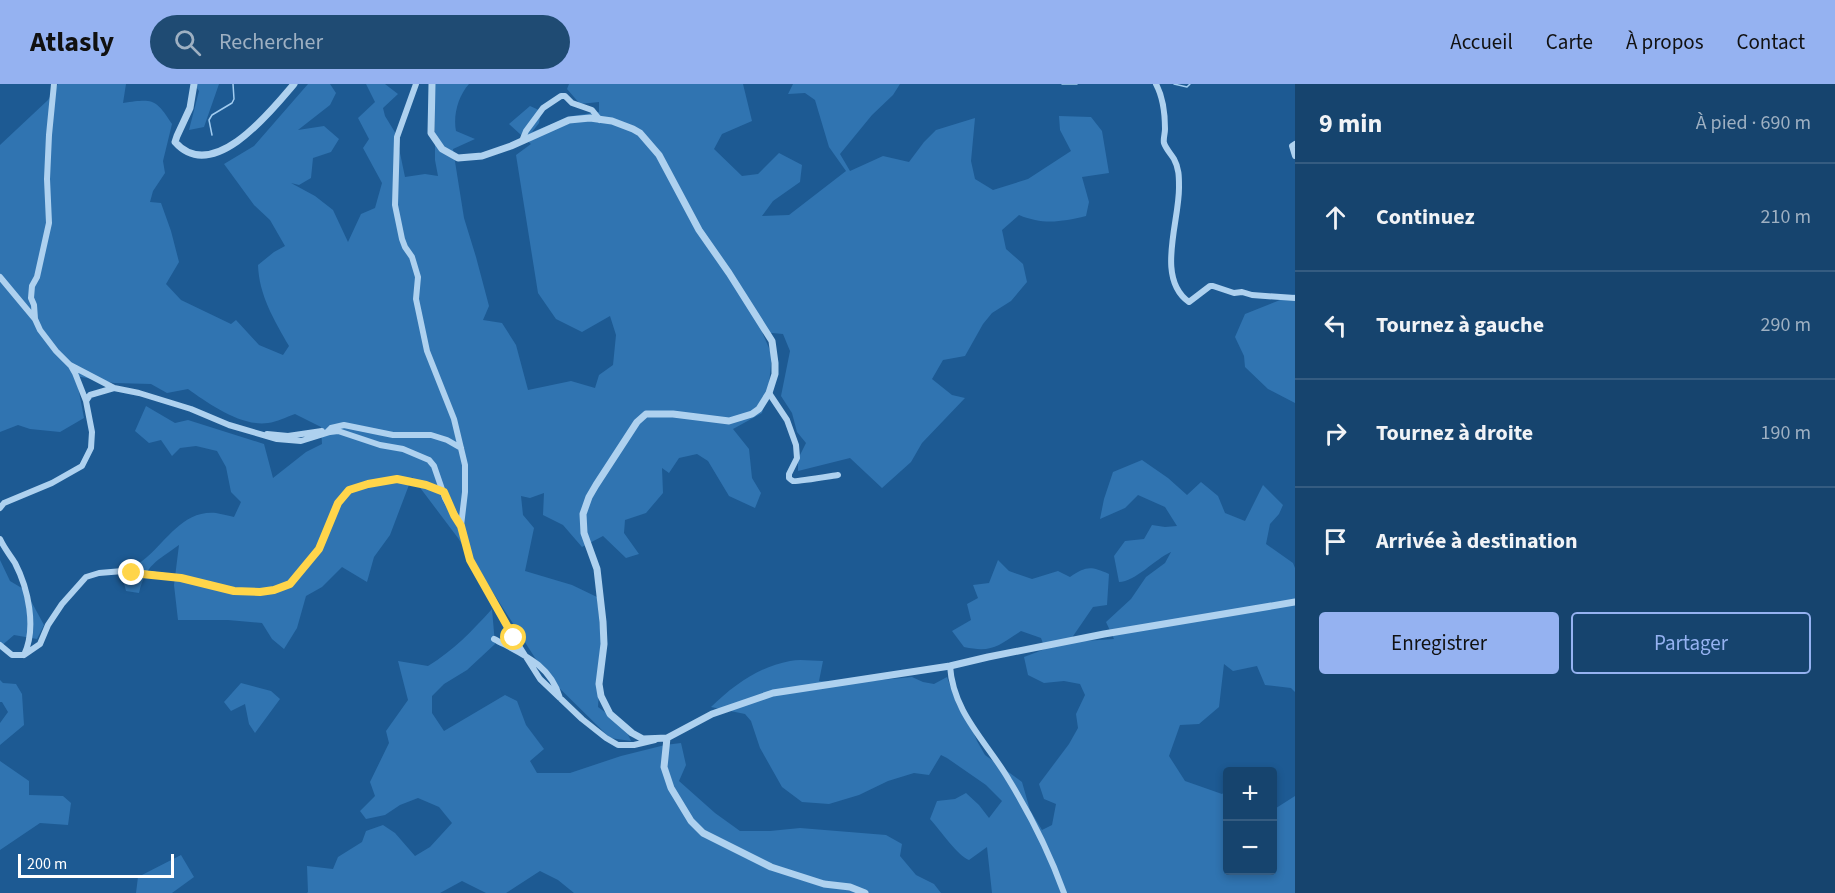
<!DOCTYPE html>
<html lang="fr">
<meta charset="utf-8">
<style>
body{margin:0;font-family:"Source Sans 3",sans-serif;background:#1f4b73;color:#f1f3f6}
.controls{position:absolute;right:18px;bottom:18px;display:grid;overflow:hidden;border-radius:6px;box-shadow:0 3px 9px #0003}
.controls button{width:54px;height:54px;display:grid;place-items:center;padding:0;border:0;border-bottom:2px solid #355c81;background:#16446e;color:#f1f3f6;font:30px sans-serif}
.scale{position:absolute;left:18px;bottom:15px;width:156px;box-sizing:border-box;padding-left:6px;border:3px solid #fff;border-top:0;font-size:16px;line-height:21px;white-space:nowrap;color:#fff;-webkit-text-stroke:4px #1d5a93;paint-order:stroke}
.stop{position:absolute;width:18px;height:18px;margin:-14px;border:4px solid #ffd54a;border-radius:50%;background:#fff}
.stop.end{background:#ffd54a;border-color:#fff;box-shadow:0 2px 6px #0008}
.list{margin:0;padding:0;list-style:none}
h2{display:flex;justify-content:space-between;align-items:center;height:78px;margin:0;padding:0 24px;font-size:26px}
h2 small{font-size:20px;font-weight:400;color:#9eb0c2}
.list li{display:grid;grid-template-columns:39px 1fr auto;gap:18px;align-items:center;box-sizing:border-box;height:108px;padding:0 24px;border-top:2px solid #355c81}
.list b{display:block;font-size:22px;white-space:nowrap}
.list em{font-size:20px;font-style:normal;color:#9eb0c2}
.actions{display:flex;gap:12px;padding:18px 24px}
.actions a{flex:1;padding:14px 0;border:2px solid #95b2f1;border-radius:6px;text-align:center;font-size:21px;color:#95b2f1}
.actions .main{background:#95b2f1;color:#111}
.icon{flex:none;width:33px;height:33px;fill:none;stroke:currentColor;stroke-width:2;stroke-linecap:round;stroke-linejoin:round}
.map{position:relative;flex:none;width:1295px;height:809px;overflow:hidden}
header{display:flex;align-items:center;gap:36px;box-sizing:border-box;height:84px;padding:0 30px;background:#95b2f1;color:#111}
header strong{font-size:28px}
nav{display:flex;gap:33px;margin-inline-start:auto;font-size:21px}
.search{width:420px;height:54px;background:#1f4b73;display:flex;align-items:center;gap:15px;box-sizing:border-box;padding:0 21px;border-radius:33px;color:#9eb0c2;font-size:22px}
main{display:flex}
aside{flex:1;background:#16446e}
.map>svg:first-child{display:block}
.green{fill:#3074b1}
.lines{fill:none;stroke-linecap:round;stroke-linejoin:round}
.stream{stroke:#a1ccf0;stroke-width:1.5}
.minor{stroke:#aed1ef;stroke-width:6}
.tertiary{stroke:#aed1ef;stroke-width:7}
.route{stroke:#ffd54a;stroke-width:8}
</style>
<header>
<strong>Atlasly</strong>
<div class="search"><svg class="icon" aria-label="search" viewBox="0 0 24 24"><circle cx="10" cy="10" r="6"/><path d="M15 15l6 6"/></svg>Rechercher</div>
<nav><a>Accueil</a><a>Carte</a><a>À propos</a><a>Contact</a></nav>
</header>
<main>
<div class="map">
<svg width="1295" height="809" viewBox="0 0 1295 809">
<rect width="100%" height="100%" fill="#1d5a93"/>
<!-- green -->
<path class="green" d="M58 0H126L123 19C153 15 155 14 172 40L163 77 165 89 153 107 150 118 161 119 171 147 179 178 166 200 181 216 231 240 236 236 259 261 283 271 289 262C274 236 259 211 258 181L274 168 285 162 270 136 254 121 224 80 254 62 308 0H330L336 9 330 21 298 46 324 42 339 55 331 68 313 74 311 94 299 101 291 99 315 112 333 126 348 158 361 130 375 124 382 99 363 64 369 55 358 34 375 18 366 0H385L398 10 383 24 385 32 396 50 405 93 425 90 438 92 435 76V0H469C458 12 453 32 456 47L475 55 453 65 464 134 476 173 489 222 483 236 502 239 516 261 528 306 571 297 595 304 599 291 613 281 616 251 610 232 582 248 556 235 538 209 516 71 531 60 509 40 530 22 541 27 539 39 532 48 572 32 599 28V18L580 20 567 5 569 0H743L752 37 722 50 714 65 742 92 758 90 779 69 802 81 800 98 773 117 762 132 789 131 846 87 829 63 815 16 805 9 788 10 793 0H900L893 11 872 31 840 70 850 87 883 72 909 78 924 58 936 46 975 34 971 77 975 95 993 106 1028 95 1071 67 1060 46 1059 32 1091 33 1102 47 1109 89 1082 93 1089 118 1086 132C1061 138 1043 141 1019 131L1002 146 1006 165 1023 180 1027 198 1011 217 992 229 983 240 965 272 943 276 932 295 952 311 965 314 922 359 911 378 882 404 850 374 798 387V375L806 359 797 348 792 329 781 312 790 267 783 250 762 248 772 271 769 300 762 329 733 345 749 365 752 394 761 409 755 424 729 412 708 377 697 370 679 374 669 389 662 384 663 409 646 429 625 436 624 449 639 470 626 474 603 452 582 463 563 441 543 431 544 409 530 414 521 412 523 431 534 444 525 487 572 501 597 513 602 564 598 623 624 642 631 657 610 654 546 591 458 454 412 393 390 451 374 473 367 498 342 483 322 503 306 512 297 544 284 565 272 555 262 539 228 536H178L174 501 179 461C157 477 146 480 139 509L126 507 123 495C130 484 138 481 147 473 168 455 184 426 216 429 222 430 229 432 234 433L241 418 231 408 226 383 217 367 196 362 180 364 172 372 161 356 149 359 135 347 146 322 175 339 188 336 264 360 273 394 306 368 322 360 321 343 295 330C286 333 277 338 268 339 242 343 209 320 188 305L167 309 151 300 114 299 76 292 84 334 60 348 30 345 18 341 0 348V61L48 16Z
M194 0H219L204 43 189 46 199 7Z
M1295 210V319L1268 305 1245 283 1244 272 1235 253 1245 230Z
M1142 376 1168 394 1187 411 1201 398 1218 412 1225 429 1245 437 1263 401 1283 421 1279 430 1270 440 1266 460 1293 479 1295 484V608L1291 604 1265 601 1257 582 1233 587 1224 580 1219 623 1199 640 1180 641 1169 672 1185 697 1222 710 1227 706 1228 786H1272L1273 726 1295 712V809H992L987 763 969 776C958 772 940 746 930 735L937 717 955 715 966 709 979 721 989 734 1002 717 986 701 947 674 941 671 929 691 914 689 888 697 859 711 829 720 802 718 782 703 760 664 751 637 745 630 711 623C734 601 758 583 790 577 800 575 812 577 823 577L819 597 851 599 912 593 923 598 934 600 947 593 957 621 969 637 977 657 985 671 1022 698 1030 726 1042 746 1052 741 1056 720 1044 715 1039 700 1069 660 1078 644 1076 630 1085 611 1080 600 1064 597 1044 599 1028 591 1024 573 1045 565 1041 554 1021 547C998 562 992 569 964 563L952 547 971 536 967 520 978 514 973 501 989 499 998 476 1009 487 1032 495 1058 487 1070 493C1087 482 1090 482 1109 490L1107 521 1093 523 1069 558 1114 555 1106 538 1131 515 1146 493 1165 479 1171 468C1155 475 1135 498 1119 498L1114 472 1125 457 1144 455 1152 441 1165 443 1177 442 1165 423 1138 411 1125 424 1100 435 1104 415 1113 388Z
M0 476 10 497 25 506 44 541 37 555 14 551 0 563Z
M492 525 495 560 467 586 444 600 432 612V629L444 647 505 611 517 617 526 641 544 665 530 677 537 689H570L621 672 665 661 681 659 686 681 679 697 715 729 740 747H770L800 744 886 751 902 760 900 772 916 791 934 800 941 809H574L558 796 540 787 506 809H486L462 797 440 809H307L308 808 307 782 333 785 338 773 362 758 366 747 383 741 395 749 415 772 430 763 452 739 439 723 418 714 400 721 385 731 366 735 360 727 375 712 370 698 389 659 386 647 408 616 398 577 428 582C454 566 471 548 492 525Z
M0 596 3 599 16 600 22 610 24 641 0 661V639L8 628 2 618H0Z
M241 599 271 607 280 615 255 649 249 640 245 620 231 627 224 618Z
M0 677 29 697V711L63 712 71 719 68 741 40 739 0 766Z
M181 771 194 793 172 809H136L138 793Z"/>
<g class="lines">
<!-- stream -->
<path class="stream" d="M1062 0H1077
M1174 0 1187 3 1190 0
M212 51 209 36 212 31 232 19 234 15 233 0"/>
<!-- minor -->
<path class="minor" d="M416 0 397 53 395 121 402 155 405 163 412 173 418 193 416 215 427 267 454 335 465 381V408L461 442
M1156 0C1163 13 1165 30 1165 45 1165 50 1163 55 1164 59 1166 65 1171 70 1174 75 1179 84 1179 93 1179 102 1180 137 1155 194 1189 218L1210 202H1213L1234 209 1242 208 1252 211 1295 214
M522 57 526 47 543 24 561 12H565L572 19 592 26 600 36
M1295 60 1292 62 1295 72
M0 193 35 235 40 246 56 267 70 281 114 304
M35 235 34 221 31 214 32 202 37 193 49 139 47 95 49 51 54 0
M71 282 75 289 86 317
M769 309 787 336 796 361 797 374 789 390V394C790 395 791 396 793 397 795 398 831 392 838 391
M327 348 331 344 344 341 393 351H431L447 356 461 364
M267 350 288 352 322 347
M0 424 4 419 52 399 82 382 91 364 92 348 86 317 90 311 114 304 139 309 191 325 229 341 277 355 301 357 330 348 338 347 380 361 403 365 429 376 434 382 445 414 461 442 470 476 514 554 540 595 582 635 606 654 618 661H634L655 656
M0 455C4 464 10 471 15 479 28 504 37 544 24 571H12L0 561
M494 555C522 570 550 580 560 614
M24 571 40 560 48 541 62 520 86 493 99 489 123 487 181 494 234 507 260 508 274 506 290 500 319 465 338 419 349 406 368 400 397 395 426 401 444 408
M950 582C953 629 987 658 1009 696 1031 732 1050 770 1064 809"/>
<!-- tertiary -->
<path class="tertiary" d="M194 0 190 24 177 52 175 58C213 101 272 26 294 0
M432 0 431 49 442 65 458 74 482 72 511 62 569 36 590 34 612 37 633 45 640 49 659 71 699 146 729 189 772 257 775 279V290L769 309 759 325 752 330 729 337 673 330H646L637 338 596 401 589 413 583 430 584 449 597 485 603 538 604 560 599 600 601 612 610 630 632 649 643 655 667 654 712 630 773 609 950 582 988 573 1104 550 1295 518
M667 654 664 683 671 704 691 737 703 749 771 783 824 800 850 803 865 809"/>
</g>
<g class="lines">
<!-- route -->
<path class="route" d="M132 489 181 494 234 507 260 508 274 506 290 500 319 465 338 419 349 406 368 400 397 395 426 401 444 408 454 431 461 442 470 476 514 554"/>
</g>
</svg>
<div class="controls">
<button>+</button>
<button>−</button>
</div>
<div class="scale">200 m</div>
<div class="stop" style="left:514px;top:554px"></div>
<div class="stop end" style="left:132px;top:489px"></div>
</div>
<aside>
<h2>9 min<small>À pied · 690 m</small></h2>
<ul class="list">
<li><svg class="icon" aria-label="ahead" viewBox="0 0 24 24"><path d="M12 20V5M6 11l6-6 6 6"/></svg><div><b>Continuez</b></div><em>210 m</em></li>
<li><svg class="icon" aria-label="left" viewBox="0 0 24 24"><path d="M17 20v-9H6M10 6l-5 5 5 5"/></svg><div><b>Tournez à gauche</b></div><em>290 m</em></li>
<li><svg class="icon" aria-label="right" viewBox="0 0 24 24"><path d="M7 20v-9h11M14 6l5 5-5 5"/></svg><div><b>Tournez à droite</b></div><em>190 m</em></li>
<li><svg class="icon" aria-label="arrive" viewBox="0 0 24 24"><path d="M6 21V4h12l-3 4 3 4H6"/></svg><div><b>Arrivée à destination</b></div></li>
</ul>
<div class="actions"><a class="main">Enregistrer</a><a>Partager</a></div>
</aside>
</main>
